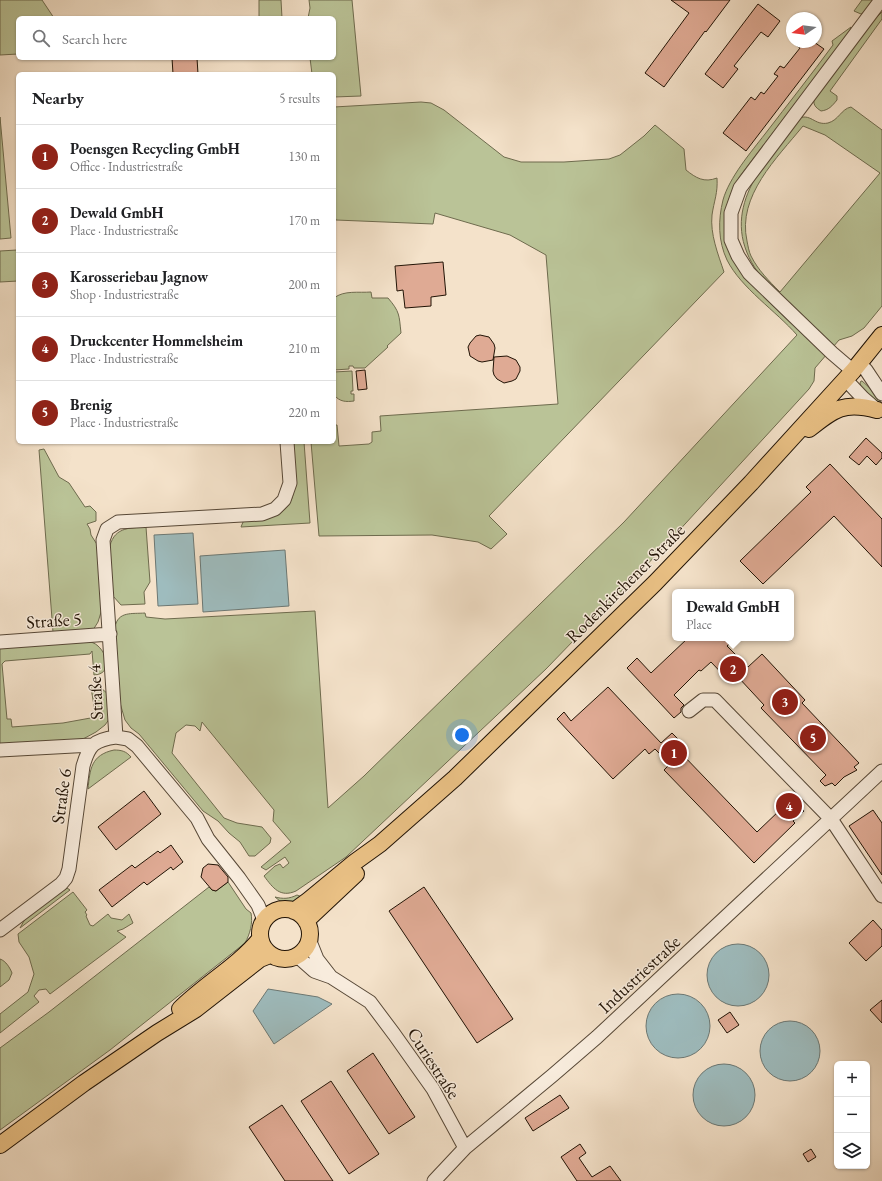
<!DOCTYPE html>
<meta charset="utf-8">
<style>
body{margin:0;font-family:"EB Garamond",serif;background:#f6f6f6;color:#202124}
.controls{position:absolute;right:12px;bottom:12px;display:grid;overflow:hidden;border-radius:6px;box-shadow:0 1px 3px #0004}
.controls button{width:36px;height:36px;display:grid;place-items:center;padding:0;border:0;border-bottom:1px solid #e0e0e0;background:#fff;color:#202124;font:20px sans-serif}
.compass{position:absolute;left:786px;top:12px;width:36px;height:36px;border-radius:50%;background:#fff;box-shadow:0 1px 3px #0004;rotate:257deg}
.you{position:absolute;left:462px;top:735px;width:14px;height:14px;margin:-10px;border:3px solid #fff;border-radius:50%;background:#1a73e8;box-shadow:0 0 0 6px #1a73e833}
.badge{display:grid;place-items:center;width:26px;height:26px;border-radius:50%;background:#8f2418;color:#fff;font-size:13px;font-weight:700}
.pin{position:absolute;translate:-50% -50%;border:2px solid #fff;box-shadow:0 1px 4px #0006}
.popup{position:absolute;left:672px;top:589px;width:122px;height:52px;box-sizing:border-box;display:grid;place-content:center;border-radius:6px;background:#fff;filter:drop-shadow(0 1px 3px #0005);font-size:13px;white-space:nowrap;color:#757577}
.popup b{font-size:15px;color:#202124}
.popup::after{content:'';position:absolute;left:50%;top:100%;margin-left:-8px;border:8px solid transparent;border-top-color:#fff}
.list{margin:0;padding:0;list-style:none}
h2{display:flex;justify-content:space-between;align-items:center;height:52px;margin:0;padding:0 16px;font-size:17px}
h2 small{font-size:13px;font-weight:400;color:#757577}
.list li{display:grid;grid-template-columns:26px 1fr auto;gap:12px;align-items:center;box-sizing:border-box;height:64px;padding:0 16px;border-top:1px solid #e0e0e0}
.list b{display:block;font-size:15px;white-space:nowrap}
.list p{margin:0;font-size:13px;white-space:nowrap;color:#757577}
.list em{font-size:13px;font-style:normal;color:#757577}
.icon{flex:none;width:22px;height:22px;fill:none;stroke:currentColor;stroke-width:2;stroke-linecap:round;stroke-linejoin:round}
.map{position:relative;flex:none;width:882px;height:1181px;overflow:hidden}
.search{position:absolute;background:#fff;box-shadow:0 1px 3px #0004;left:16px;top:16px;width:320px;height:44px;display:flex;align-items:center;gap:10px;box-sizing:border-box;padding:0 14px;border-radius:6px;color:#757577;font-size:15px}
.panel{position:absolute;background:#fff;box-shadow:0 1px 3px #0004;left:16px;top:72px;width:320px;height:372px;border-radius:6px}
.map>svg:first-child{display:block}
.green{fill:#bac397;stroke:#6e6b4e;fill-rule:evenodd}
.water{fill:#9ebcbe;stroke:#6c7874}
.building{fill:#dfaa94;stroke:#211305}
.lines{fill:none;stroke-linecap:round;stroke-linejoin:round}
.minor-casing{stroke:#564736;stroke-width:15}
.major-casing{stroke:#211305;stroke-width:18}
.minor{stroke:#f8ecdd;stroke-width:13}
.major{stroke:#eac185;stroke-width:16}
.labels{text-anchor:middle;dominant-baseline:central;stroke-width:3;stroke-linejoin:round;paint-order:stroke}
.street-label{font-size:18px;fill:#211305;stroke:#f8ecdd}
</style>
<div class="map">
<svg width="882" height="1181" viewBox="0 0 882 1181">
<rect width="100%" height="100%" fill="#f4e2ca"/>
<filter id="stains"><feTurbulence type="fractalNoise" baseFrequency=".005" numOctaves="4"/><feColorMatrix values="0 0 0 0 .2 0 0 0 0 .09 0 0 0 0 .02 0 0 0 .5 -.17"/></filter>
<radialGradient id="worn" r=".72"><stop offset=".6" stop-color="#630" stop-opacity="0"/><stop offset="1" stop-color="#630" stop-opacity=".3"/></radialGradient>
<!-- green -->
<path class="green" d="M0 0H42L54 18H18V54L0 55Z
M259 0H281L282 18H259Z
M309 0H352L361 96 334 97V74H312L310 58H334V18H308L310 8Z
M862 0H874L865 12 861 14 854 11Z
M882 12V19L830 91 837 96V100C832 106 829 110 821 111 815 107 813 105 814 97L872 22Z
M851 27 850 31 740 176C725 201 721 221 729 249 731 256 734 263 738 268 746 280 757 290 767 300 778 310 789 322 800 331L807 324C797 313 787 303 777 293 769 285 761 277 755 268 718 210 764 164 797 119 811 112 814 126 828 123 839 120 841 109 851 107L882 130V306L864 328 852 336 839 340 815 368 814 381 809 389 663 548 546 669 346 857 296 891C280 898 273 888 264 876L275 866 280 864 283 868 289 863 285 857 266 870 261 867 291 842 273 821 274 810 202 722 200 731 195 726 186 725 176 733 172 753 224 818 237 823 262 827 271 838 270 843 255 856H249L240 842 229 833 218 821 203 811 139 734 131 728 125 720 120 703 115 627C118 611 132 614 145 613L146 617 165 619 315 611 328 808 364 776 624 522 797 335C776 311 741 288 727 260 718 241 718 220 723 200 729 178 751 152 765 134 788 104 811 75 833 45L832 41ZM803 126 825 135 880 173 780 292C769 281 758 270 751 256 749 252 748 246 747 241 737 196 777 158 803 126Z
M421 102 431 103 444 110 504 157 521 162H564L609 159 620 155 644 136 655 125 684 149 686 170C696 178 704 183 717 178 718 193 714 201 712 215 710 234 718 254 724 272L489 516 507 534 491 549 478 542 432 535 319 536 311 442H334V425H337L339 446 369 444 372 442V432L381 431 380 416 558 404 546 255 510 235 435 213 433 224 336 220 334 213V107Z
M0 117 11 238 0 239Z
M17 250 18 281 0 282V251Z
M371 292 372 298H388C400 312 399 315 401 333L387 346 388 347 365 368H354L353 366H349V369L334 370V298C344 290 359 293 371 292Z
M352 371 353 391H351V394H354V401C346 402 340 402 334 395V372Z
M861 381H862C869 387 882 399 882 407 874 401 861 394 860 383Z
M292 442H304L310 523 241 527 243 522 246 520C254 518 274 516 280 513 302 500 294 463 292 442Z
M44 449 59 477 69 483 85 507 90 506 96 512V521L87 524 90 529 91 535 98 546 102 609 98 622 93 630 53 632 39 450Z
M146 527 150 582 144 592 145 604 121 605 113 596 109 550C113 527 128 528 146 527Z
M87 641C91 642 95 643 98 646 108 655 112 674 94 675L92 651 90 654 5 661 2 664 7 719H11L12 727 63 723 96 717 91 688C112 686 109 702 110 718L105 725 96 732 83 739 0 746V646Z
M114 750C121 750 126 751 131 757L88 789C90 769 91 755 114 750Z
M228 882 246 909 251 913C253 923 250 934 245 943L110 1050 0 1130V1048L49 1012 209 887 212 890 216 891Z
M67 888 70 890 20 928 25 919 65 889Z
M73 892 87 910 85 912 87 915 86 916 90 925 93 926 108 914 111 918 122 920 129 914 133 923 123 929 117 931 126 937 50 994 46 989 39 990 34 996 39 1002 0 1033V1014L28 992 34 974 29 957 19 942 18 934Z
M297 895 302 897 292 903 280 901 275 897C283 899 289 899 297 895Z
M0 959C6 961 10 968 12 973L9 980 0 987Z"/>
<!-- water -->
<path class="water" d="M193 533 198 604 158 606 154 535Z
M285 550 289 606 203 612 200 556Z
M707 975a31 31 0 1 1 62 0a31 31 0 1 1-62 0Z
M268 989 318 997 332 1004 274 1044 253 1011Z
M646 1026a32 32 0 1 1 64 0a32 32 0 1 1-64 0Z
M760 1051a30 30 0 1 1 60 0a30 30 0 1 1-60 0Z
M693 1095a31 31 0 1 1 62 0a31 31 0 1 1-62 0Z"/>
<!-- building -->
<path class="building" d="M671 0H730L706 32 705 31 664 87 645 73 689 13Z
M758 4 780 21 768 37 761 32 734 66 738 69 723 88 705 74Z
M792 42H814L824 49 746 151 723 133 751 97 755 100 761 92 764 94 778 76 774 74 780 66 784 68 800 48Z
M172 58H197L198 74H173Z
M443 262 446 295 431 297V306L405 308 403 290 397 291 395 266Z
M480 335 489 337 494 344 495 348 493 360 482 362 478 361 470 356 468 347 470 343 476 336Z
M507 356 516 360 520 367V371L516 379 512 381 504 383 497 379 494 375 493 371 494 357Z
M365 370 367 389 358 390 356 371Z
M866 438 882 453V458L876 465 867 456 859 465 849 457Z
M830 464 882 519V567L834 516 763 584 740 561 811 492 806 487Z
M688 638H736L727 646 748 667 762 654 805 700 802 703 859 763 854 767 857 770 844 777 835 786 832 783 825 786 820 781 826 775 761 708 764 705 738 677 731 683 711 662 701 671 699 670 674 695 684 705 681 708V712L674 718 627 668 637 658 651 673Z
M608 687 661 743 672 733 679 740 677 742 684 750 681 753 757 832 781 809 775 804 787 793 804 811 793 821 795 823 754 863 664 770 670 764 655 749 649 754 645 749 613 779 557 719 564 712 571 721Z
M144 791 161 814 116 850 98 827Z
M873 810 882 823V875L849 826Z
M171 845 183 862 173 870 171 867 147 885 144 882 112 907 99 890 132 865 135 868 158 851 160 853Z
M208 864 218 865 228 877V882L216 891 212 890 201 877 203 868Z
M424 887 513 1019 477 1043 389 911Z
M873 920 882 930V946L866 961 849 943Z
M882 1000V1023L870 1010Z
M730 1012 739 1025 727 1033 718 1020Z
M373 1053 415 1117 389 1134 347 1071Z
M331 1081 379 1154 349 1174 301 1101Z
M560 1095 569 1108 533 1131 525 1118Z
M282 1105 333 1181H285L249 1127Z
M580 1144 586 1153 579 1158 592 1177 610 1166 621 1181H577L561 1157Z
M811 1149 816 1157 808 1162 803 1154Z"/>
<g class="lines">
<defs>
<path id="minor" d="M859 363 866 370 882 394
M853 371 832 353 749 273 738 256 731 240V213L740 188 881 0
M845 379 863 398 878 411
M0 642 110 634
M689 711 703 700H715L831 819 882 896
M0 750 92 745
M264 920 258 905 239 878 208 839 197 818 137 746 128 739 116 737 103 540 107 529 118 522 262 514 275 509 284 500 290 483 287 442
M0 930 61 884 66 878 69 869 83 766C89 745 94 740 116 737
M309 939 317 959 331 977
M295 957 297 956 314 971 331 977 370 1002 394 1034 433 1089 465 1148
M434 1181 465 1148 553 1075 597 1037 882 771"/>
<path id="major" d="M809 429C834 409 844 401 877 410
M260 934a25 25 0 1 1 50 0a25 25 0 1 1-50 0Z
M294 911 309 900 355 862 380 844 455 778 655 583 751 483 853 371 882 335
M306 921 356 874
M180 1009C205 984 238 966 260 939
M0 1145 84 1083 157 1033 196 1009 260 959 270 955"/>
</defs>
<!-- minor casing -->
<use href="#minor" class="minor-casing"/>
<!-- major casing -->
<use href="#major" class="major-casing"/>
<!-- minor -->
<use href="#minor" class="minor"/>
<!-- major -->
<use href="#major" class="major"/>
</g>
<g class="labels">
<!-- street labels -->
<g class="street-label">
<text transform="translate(625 583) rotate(-45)">Rodenkirchener Straße</text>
<text transform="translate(54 620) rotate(-4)">Straße 5</text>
<text transform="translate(95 692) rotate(-93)">Straße 4</text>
<text transform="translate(61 796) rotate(-82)">Straße 6</text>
<text transform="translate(639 974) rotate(-43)">Industriestraße</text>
<text transform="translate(434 1063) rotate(57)">Curiestraße</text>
</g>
</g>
<rect width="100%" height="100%" filter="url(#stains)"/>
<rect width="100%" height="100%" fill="url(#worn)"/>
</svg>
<div class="controls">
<button>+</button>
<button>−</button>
<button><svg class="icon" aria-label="layers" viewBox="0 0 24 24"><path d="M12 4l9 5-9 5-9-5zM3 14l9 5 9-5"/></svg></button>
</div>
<svg class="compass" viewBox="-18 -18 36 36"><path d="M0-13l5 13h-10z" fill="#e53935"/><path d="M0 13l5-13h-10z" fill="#757577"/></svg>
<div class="you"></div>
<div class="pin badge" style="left:674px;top:753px">1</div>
<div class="pin badge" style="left:733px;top:669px">2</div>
<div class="popup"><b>Dewald GmbH</b>Place</div>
<div class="pin badge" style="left:785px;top:702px">3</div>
<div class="pin badge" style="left:789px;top:806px">4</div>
<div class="pin badge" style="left:813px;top:738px">5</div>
<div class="search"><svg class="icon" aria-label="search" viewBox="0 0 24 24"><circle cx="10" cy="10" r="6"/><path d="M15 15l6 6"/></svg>Search here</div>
<section class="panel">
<h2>Nearby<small>5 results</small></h2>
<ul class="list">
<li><span class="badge">1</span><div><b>Poensgen Recycling GmbH</b><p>Office · Industriestraße</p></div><em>130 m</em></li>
<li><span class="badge">2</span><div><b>Dewald GmbH</b><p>Place · Industriestraße</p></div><em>170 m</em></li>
<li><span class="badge">3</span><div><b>Karosseriebau Jagnow</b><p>Shop · Industriestraße</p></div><em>200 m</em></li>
<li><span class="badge">4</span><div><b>Druckcenter Hommelsheim</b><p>Place · Industriestraße</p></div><em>210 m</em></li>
<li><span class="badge">5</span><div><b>Brenig</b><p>Place · Industriestraße</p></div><em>220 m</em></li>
</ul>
</section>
</div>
